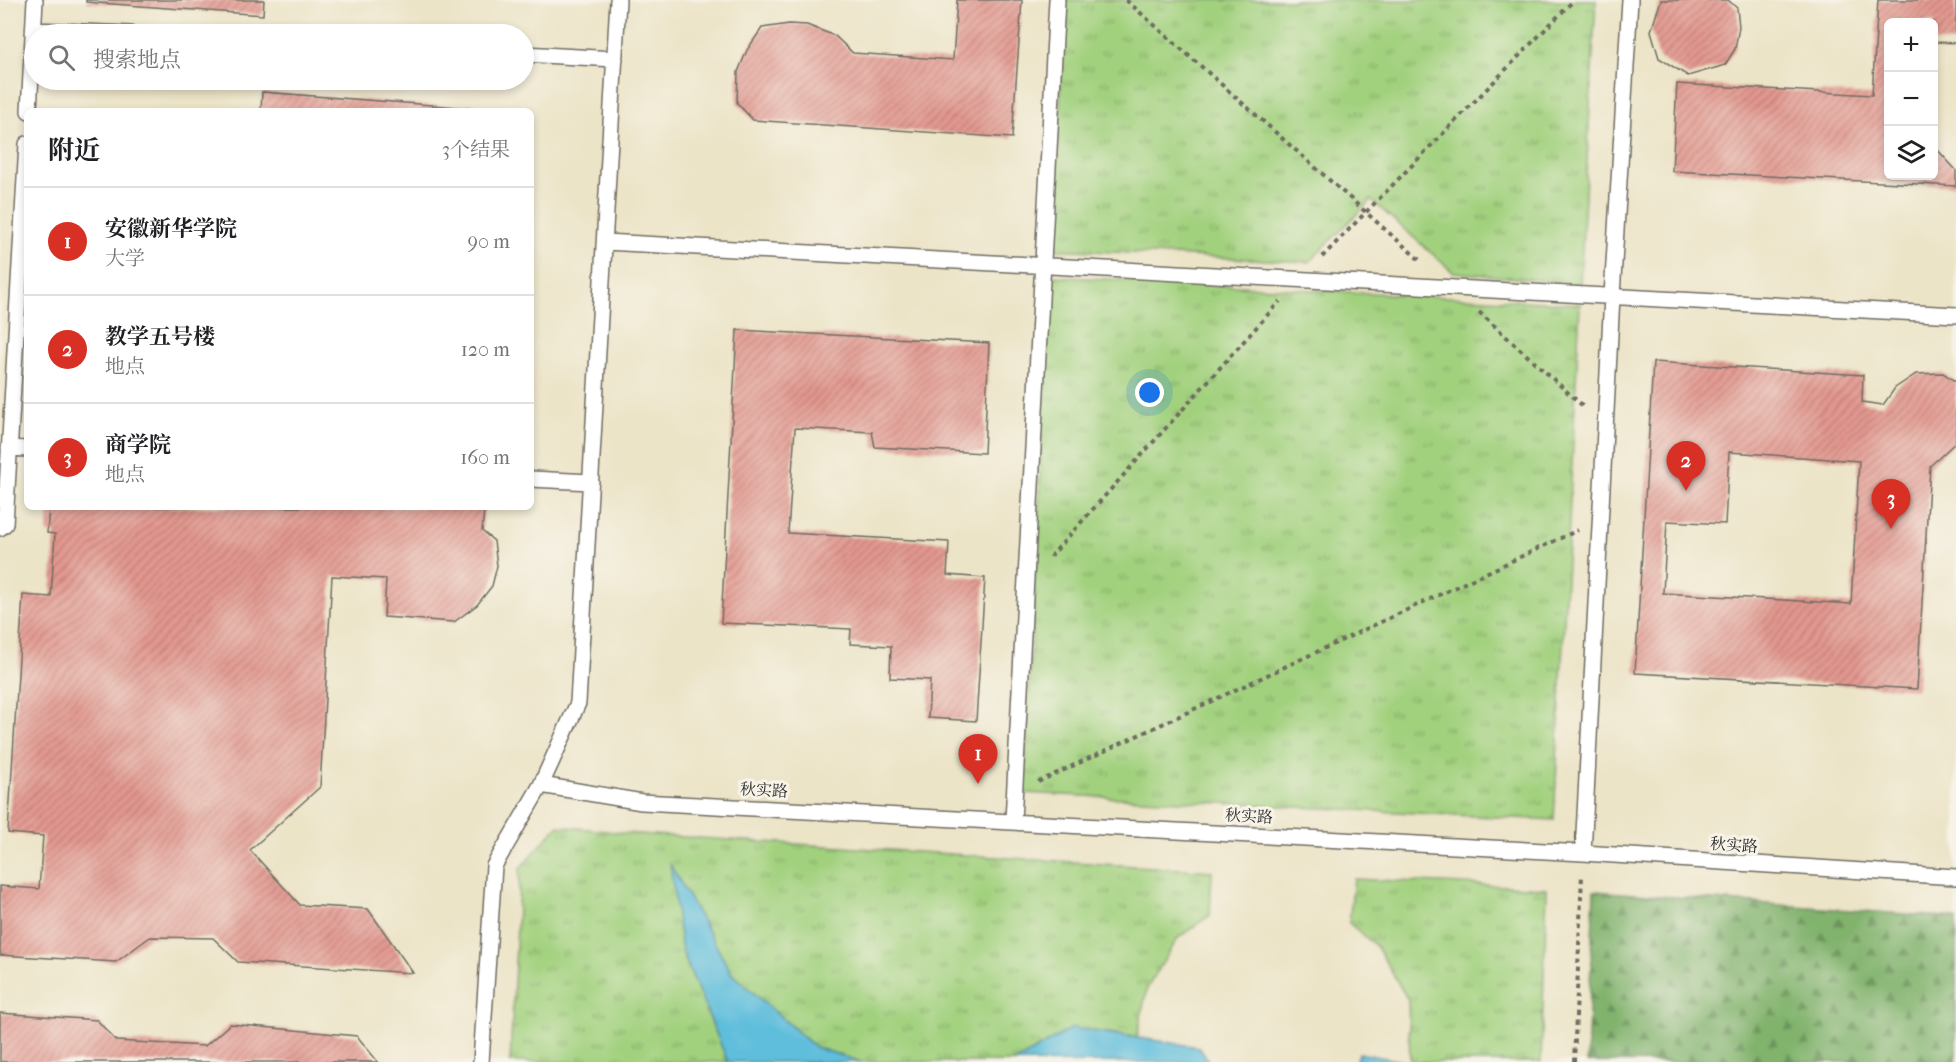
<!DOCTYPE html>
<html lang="zh">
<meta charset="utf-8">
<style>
body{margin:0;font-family:"IM FELL French Canon","Noto Serif SC",serif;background:#f6f6f6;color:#202124}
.controls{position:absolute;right:18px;top:18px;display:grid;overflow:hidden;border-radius:9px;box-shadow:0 3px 9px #0003}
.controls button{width:54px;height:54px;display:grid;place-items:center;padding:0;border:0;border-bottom:2px solid #e0e0e0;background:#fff;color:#202124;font:30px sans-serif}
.you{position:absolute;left:1150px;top:393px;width:21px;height:21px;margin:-15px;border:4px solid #fff;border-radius:50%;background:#1a73e8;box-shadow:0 0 0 9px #1a73e833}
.badge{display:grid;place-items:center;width:39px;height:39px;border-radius:50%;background:#d93025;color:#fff;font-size:20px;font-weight:700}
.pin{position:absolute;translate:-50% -50px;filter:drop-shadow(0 2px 3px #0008)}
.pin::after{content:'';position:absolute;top:32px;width:21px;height:18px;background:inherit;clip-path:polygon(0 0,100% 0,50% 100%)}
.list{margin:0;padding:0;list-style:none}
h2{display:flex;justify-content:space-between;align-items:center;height:78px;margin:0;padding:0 24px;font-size:26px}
h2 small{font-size:20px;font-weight:400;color:#757577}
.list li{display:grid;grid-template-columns:39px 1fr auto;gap:18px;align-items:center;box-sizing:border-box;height:108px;padding:0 24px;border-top:2px solid #e0e0e0}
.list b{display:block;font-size:22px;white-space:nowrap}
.list p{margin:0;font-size:20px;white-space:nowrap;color:#757577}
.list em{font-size:20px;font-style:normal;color:#757577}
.icon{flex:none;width:33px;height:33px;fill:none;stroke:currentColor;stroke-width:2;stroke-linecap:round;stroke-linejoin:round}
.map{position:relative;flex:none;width:1956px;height:1062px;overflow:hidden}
.search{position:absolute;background:#fff;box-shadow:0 3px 9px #0003;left:24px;top:24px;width:510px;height:66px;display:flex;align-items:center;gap:15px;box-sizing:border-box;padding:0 21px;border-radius:33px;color:#757577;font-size:22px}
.panel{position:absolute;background:#fff;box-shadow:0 3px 9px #0003;left:24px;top:108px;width:510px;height:402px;border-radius:9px}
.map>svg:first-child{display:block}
.grass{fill:url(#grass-tufts);stroke:#667e54;stroke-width:1.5}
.forest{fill:url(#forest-firs);stroke:#566f4c;stroke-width:1.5}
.water{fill:#5ebedc;stroke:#447484;stroke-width:1.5}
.building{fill:url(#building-hatch);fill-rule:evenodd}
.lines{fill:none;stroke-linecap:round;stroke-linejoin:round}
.lane-casing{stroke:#6f6c62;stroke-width:18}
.path{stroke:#6f6c62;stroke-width:4;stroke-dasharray:4.5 4.5;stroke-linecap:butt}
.lane{stroke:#fff;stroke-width:15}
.labels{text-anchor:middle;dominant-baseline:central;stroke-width:6;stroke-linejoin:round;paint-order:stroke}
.street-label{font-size:16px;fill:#2b2b2b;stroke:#f7f3e8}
</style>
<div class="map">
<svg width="1956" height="1062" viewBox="0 0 1956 1062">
<defs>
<pattern id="grass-tufts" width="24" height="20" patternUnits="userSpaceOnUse" patternTransform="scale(1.5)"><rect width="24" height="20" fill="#a2d17e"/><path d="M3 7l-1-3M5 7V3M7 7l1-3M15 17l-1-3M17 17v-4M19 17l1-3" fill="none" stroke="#84aa67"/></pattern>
<pattern id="forest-firs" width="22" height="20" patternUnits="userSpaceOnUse" patternTransform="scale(1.5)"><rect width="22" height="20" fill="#81b36d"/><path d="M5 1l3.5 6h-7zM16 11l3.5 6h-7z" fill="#6a925a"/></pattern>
<pattern id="building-hatch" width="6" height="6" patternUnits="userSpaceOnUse" patternTransform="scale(1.5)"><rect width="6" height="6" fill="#e3988f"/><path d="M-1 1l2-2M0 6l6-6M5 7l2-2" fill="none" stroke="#b87c75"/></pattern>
</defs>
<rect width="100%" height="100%" fill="#f7f3e8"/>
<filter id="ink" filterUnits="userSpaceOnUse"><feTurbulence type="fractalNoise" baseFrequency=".0167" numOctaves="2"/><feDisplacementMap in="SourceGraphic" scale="12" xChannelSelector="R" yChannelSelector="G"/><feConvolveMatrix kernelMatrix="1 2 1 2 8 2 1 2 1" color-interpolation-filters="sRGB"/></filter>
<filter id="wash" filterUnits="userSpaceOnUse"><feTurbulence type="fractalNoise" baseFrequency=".008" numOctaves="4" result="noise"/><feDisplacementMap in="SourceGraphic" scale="24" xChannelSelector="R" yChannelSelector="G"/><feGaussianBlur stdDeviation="1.35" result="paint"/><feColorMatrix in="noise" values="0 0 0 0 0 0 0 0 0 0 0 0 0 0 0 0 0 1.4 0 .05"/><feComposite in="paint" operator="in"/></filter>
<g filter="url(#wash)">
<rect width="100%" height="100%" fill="#ece4c7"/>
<!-- grass -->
<path class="grass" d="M1065 0H1596L1580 284 1453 272 1371 200 1309 262 1053 249Z
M1050 276 1580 304 1554 820 1024 793Z
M558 826 623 833 1212 871 1210 915 1178 938 1147 988 1137 1037 1072 1028 1015 1062H861L815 1047 732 974 671 866 682 951 728 1062H510L520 868Z
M1354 879 1547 888 1541 1062H1410L1408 1000 1377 947 1349 923Z"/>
<!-- forest -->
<path class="forest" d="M1594 891 1956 918V1062H1587Z"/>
<!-- water -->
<path class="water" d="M670 864 732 974 815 1047 861 1062H728L682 951Z
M1072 1028 1199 1047 1209 1062H1015Z
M1359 1053 1408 1062H1356Z"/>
<g id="blocks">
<!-- building -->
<path class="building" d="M86 0H264L263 15 86 2Z
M957 0H1022L1012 138 753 120 737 103 738 72 747 50 762 28 789 24 807 25 835 36 853 53 953 60Z
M1661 0H1728L1737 8 1739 27 1735 49 1725 65 1688 76 1659 58 1651 31Z
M1878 0H1956V43L1934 42V22H1888V176H1934V146L1956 170V186L1672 171 1677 84 1872 95Z
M262 92 483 109V111H261Z
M737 330 989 343 984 453 875 447 872 432 795 428 788 533 949 542 947 575 985 578 976 721 928 718 930 680 890 678 891 646 850 644 851 629 721 623Z
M1653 362 1863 375 1862 402 1883 405 1895 388 1916 374 1943 373 1956 382V442L1930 466 1917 689 1635 673ZM1729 452 1859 461 1851 604 1663 593 1667 521 1725 524Z
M49 507H440L484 510 482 531 494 541 497 566 492 586 477 605 454 622 384 617 386 579 332 576 320 787 250 850 300 905 368 909 413 973 238 962 213 938 150 937 116 962 0 955V886L39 889 43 836 8 833 23 595 51 597 55 534 47 533Z
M0 1013 97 1020 116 1041 205 1046 230 1024 357 1036 378 1062H0Z"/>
</g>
</g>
<g filter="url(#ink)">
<use href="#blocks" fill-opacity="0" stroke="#6f6c62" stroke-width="1.5"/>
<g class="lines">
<defs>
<path id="lane" d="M34 30 131 34
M524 54 615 59
M29 111 35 0
M605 242 1956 315
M9 448 27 449
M531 479 591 482
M0 528 5 524 27 144
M541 785 642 802 1583 853 1956 877
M1013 821 1057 0
M1583 853 1612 296 1630 0
M481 1062 494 866 541 785 578 703 618 0"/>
</defs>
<!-- lane casing -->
<use href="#lane" class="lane-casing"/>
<!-- path -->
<path class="path" d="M1126 0 1422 262
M1322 257 1574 0
M1479 312 1583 406
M1050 557 1280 301
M1038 782 1578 530
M1574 1062 1582 875"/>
<!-- lane -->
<use href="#lane" class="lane"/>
</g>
</g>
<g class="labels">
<!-- street labels -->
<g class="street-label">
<text transform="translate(764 790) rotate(3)">秋实路</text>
<text transform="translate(1249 816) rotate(3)">秋实路</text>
<text transform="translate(1734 845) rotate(4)">秋实路</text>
</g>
</g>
</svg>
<div class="controls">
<button>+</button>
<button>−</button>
<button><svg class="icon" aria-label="layers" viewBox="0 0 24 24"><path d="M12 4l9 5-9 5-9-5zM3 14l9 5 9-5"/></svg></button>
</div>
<div class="you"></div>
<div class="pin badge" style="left:978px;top:784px">1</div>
<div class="pin badge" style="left:1686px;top:491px">2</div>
<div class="pin badge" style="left:1891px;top:529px">3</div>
<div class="search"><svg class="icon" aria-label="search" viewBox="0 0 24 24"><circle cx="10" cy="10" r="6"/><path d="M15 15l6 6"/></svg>搜索地点</div>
<section class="panel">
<h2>附近<small>3个结果</small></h2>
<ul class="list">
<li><span class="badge">1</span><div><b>安徽新华学院</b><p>大学</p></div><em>90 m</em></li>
<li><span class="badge">2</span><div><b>教学五号楼</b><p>地点</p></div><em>120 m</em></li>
<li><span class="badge">3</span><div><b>商学院</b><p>地点</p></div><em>160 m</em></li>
</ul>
</section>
</div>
